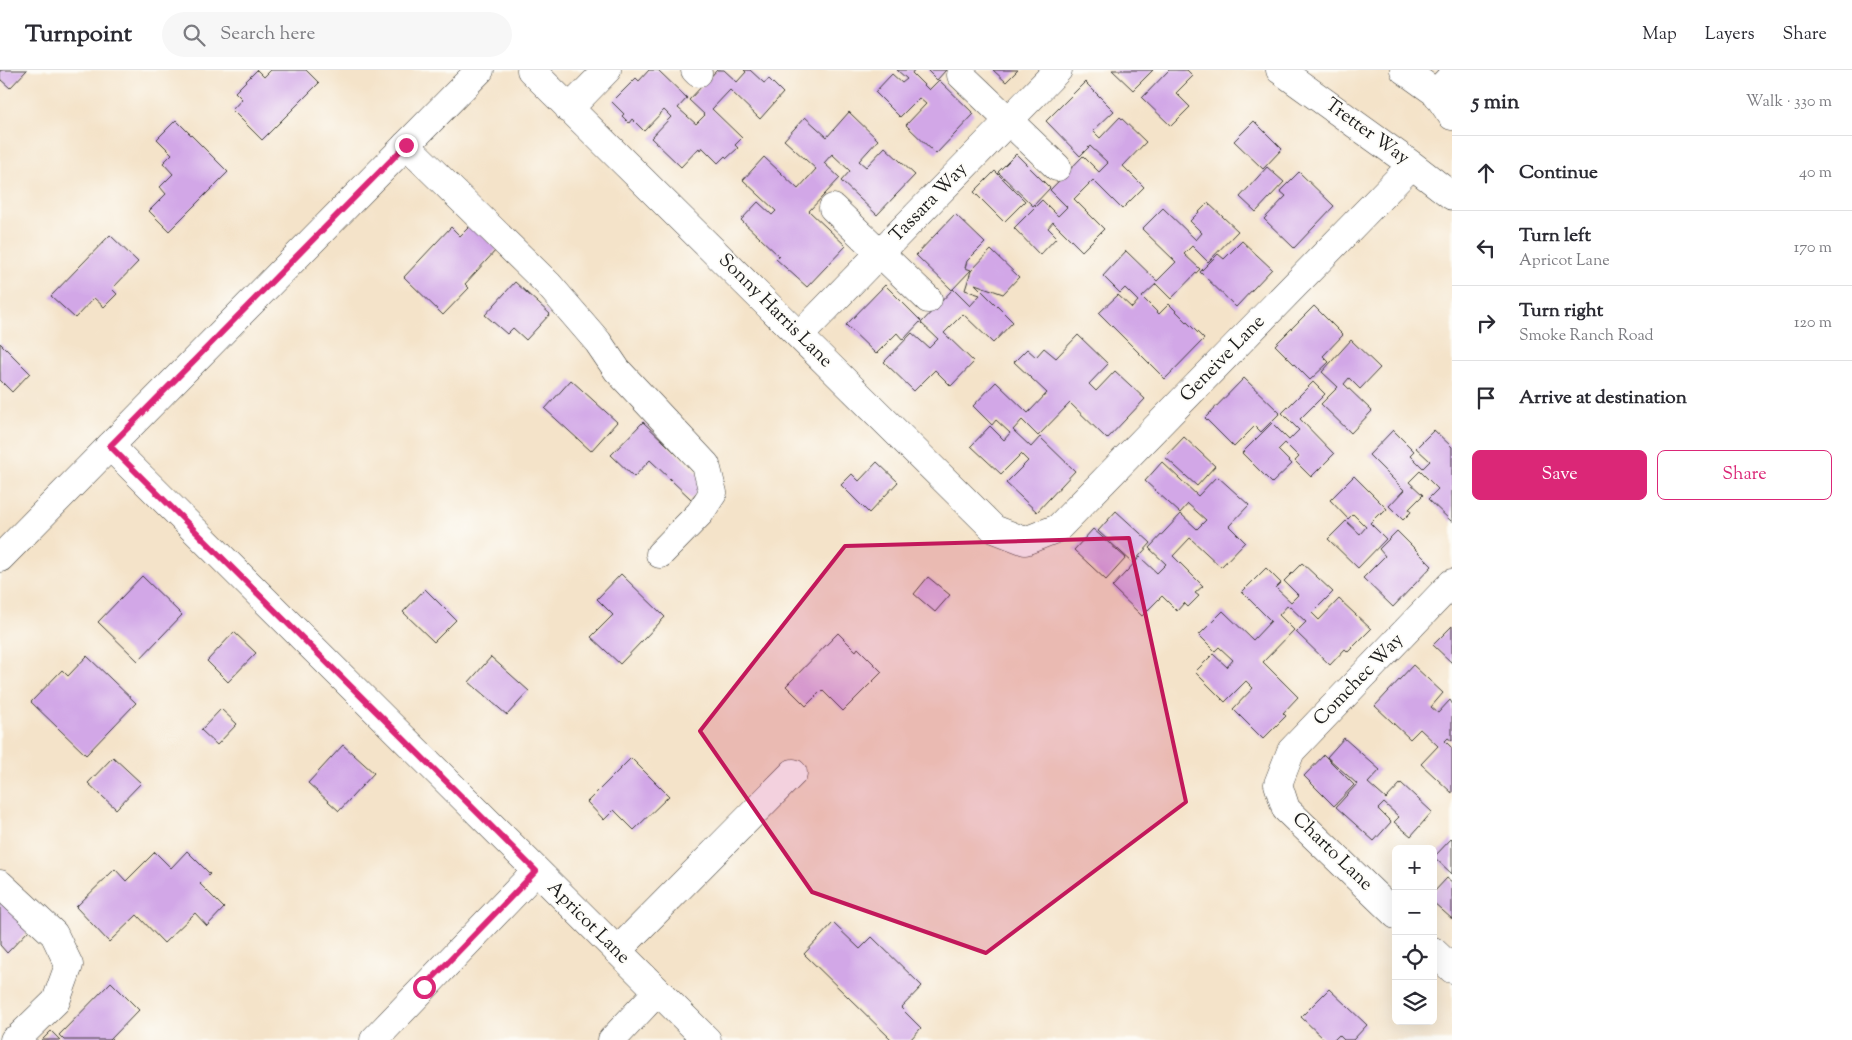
<!DOCTYPE html>
<meta charset="utf-8">
<style>
body{margin:0;font-family:"Sorts Mill Goudy",serif;background:#f7f7f7;color:#2b2b33}
.controls{position:absolute;right:15px;bottom:15px;display:grid;overflow:hidden;border-radius:8px;box-shadow:0 5px 20px #0002}
.controls button{width:45px;height:45px;display:grid;place-items:center;padding:0;border:0;border-bottom:1px solid #e1e1e2;background:#fff;color:#2b2b33;font:25px sans-serif}
.stop{position:absolute;width:15px;height:15px;margin:-11px;border:4px solid #db2777;border-radius:50%;background:#fff}
.stop.end{background:#db2777;border-color:#fff;box-shadow:0 1px 5px #0008}
.list{margin:0;padding:0;list-style:none}
h2{display:flex;justify-content:space-between;align-items:center;height:65px;margin:0;padding:0 20px;font-size:21px}
h2 small{font-size:16px;font-weight:400;color:#7c7c81}
.list li{display:grid;grid-template-columns:32px 1fr auto;gap:15px;align-items:center;box-sizing:border-box;height:75px;padding:0 20px;border-top:1px solid #e1e1e2}
.list b{display:block;font-size:19px;white-space:nowrap}
.list p{margin:0;font-size:16px;white-space:nowrap;color:#7c7c81}
.list em{font-size:16px;font-style:normal;color:#7c7c81}
.actions{display:flex;gap:10px;padding:15px 20px}
.actions a{flex:1;padding:11px 0;border:1px solid #db2777;border-radius:8px;text-align:center;font-size:18px;color:#db2777}
.actions .main{background:#db2777;color:#fff}
.icon{flex:none;width:28px;height:28px;fill:none;stroke:currentColor;stroke-width:2;stroke-linecap:round;stroke-linejoin:round}
.map{position:relative;flex:none;width:1452px;height:970px;overflow:hidden}
header{display:flex;align-items:center;gap:30px;box-sizing:border-box;height:70px;padding:0 25px;background:#fff;border-bottom:1px solid #e1e1e2}
header strong{font-size:24px}
nav{display:flex;gap:28px;margin-inline-start:auto;font-size:18px}
.search{width:350px;height:45px;background:#f7f7f7;display:flex;align-items:center;gap:12px;box-sizing:border-box;padding:0 18px;border-radius:28px;color:#7c7c81;font-size:19px}
main{display:flex}
aside{flex:1;background:#fff}
.map>svg:first-child{display:block}
.building{fill:#d2a7e7}
.lines{fill:none;stroke-linecap:round;stroke-linejoin:round}
.minor-casing{stroke:#3c3a36;stroke-width:29}
.major-casing{stroke:#3c3a36;stroke-width:29}
.minor{stroke:#fff;stroke-width:28}
.major{stroke:#fff;stroke-width:28}
.route{stroke:#db2777;stroke-width:6}
.marked{fill:#c2185b;fill-opacity:0.2;stroke:#c2185b;stroke-width:4;stroke-linejoin:round}
.labels{text-anchor:middle;dominant-baseline:central;stroke-width:4;stroke-linejoin:round;paint-order:stroke}
.street-label{font-size:19px;fill:#1c1c1c;stroke:#fdfcf7}
</style>
<header>
<strong>Turnpoint</strong>
<div class="search"><svg class="icon" aria-label="search" viewBox="0 0 24 24"><circle cx="10" cy="10" r="6"/><path d="M15 15l6 6"/></svg>Search here</div>
<nav><a>Map</a><a>Layers</a><a>Share</a></nav>
</header>
<main>
<div class="map">
<svg width="1452" height="970" viewBox="0 0 1452 970">
<rect width="100%" height="100%" fill="#fdfcf7"/>
<filter id="ink" filterUnits="userSpaceOnUse"><feTurbulence type="fractalNoise" baseFrequency=".02" numOctaves="2"/><feDisplacementMap in="SourceGraphic" scale="10" xChannelSelector="R" yChannelSelector="G"/><feConvolveMatrix kernelMatrix="1 2 1 2 8 2 1 2 1" color-interpolation-filters="sRGB"/></filter>
<filter id="wash" filterUnits="userSpaceOnUse"><feTurbulence type="fractalNoise" baseFrequency=".0096" numOctaves="4" result="noise"/><feDisplacementMap in="SourceGraphic" scale="20" xChannelSelector="R" yChannelSelector="G"/><feGaussianBlur stdDeviation="1.12" result="paint"/><feColorMatrix in="noise" values="0 0 0 0 0 0 0 0 0 0 0 0 0 0 0 0 0 1.4 0 .05"/><feComposite in="paint" operator="in"/></filter>
<g filter="url(#wash)">
<rect width="100%" height="100%" fill="#f4e3c9"/>
<g id="blocks">
<!-- building -->
<path class="building" d="M0 0H27L10 18 0 9Z
M257 0 264 7 271 0H306L319 13 262 70 232 40 242 29 235 22Z
M649 0H658L687 28 678 38 696 54 705 45 689 30 717 0H724L737 12 746 2 744 0H750L764 13 769 9 783 23 760 49 730 20 712 39 742 68 735 75 738 78 727 88 725 86 718 93 702 77 700 80 699 78 681 97 651 68 671 47 664 40 644 61 632 49 629 53 622 46 624 44 612 32 636 8 639 11Z
M897 0H914L912 3 929 20 939 10 974 44 936 84 906 55 926 34 919 28 900 47 875 22 892 4 902 13 907 9Z
M927 0H946L937 10Z
M993 0H1018L1006 12Z
M1112 0H1153L1133 20Z
M1169 0H1187L1193 6 1176 23 1190 37 1171 56 1142 28Z
M1085 12 1114 41 1093 61 1100 68 1120 47 1146 72 1123 96 1144 117 1122 139 1093 110 1074 129 1104 159 1082 181 1053 152 1048 158 1057 167 1040 185 1014 158 1042 130 1058 146 1067 137 1050 120 1083 86 1099 102 1108 93 1090 76 1080 86 1046 51Z
M849 42 878 70 859 91 866 97 885 77 915 105 877 145 841 111 850 101 832 84 824 93 840 108 809 141 846 176 807 217 776 189 779 186 741 150 758 132 772 145 776 141 743 110 764 87 798 119 816 99 784 70 805 47 827 67Z
M176 50 228 102 169 161 149 141 166 124 160 117 173 104 163 93 172 84 157 69Z
M1254 51 1282 79 1263 99 1234 71Z
M1016 84 1050 118 1033 136 998 102Z
M1267 97 1284 112 1256 142 1240 127Z
M995 101 1025 131 1004 152 974 122Z
M1299 102 1334 136 1294 178 1264 149 1286 126 1280 121Z
M1208 133 1238 161 1208 192 1192 176 1184 184 1200 199 1171 229 1156 214 1142 227 1159 244 1169 234 1204 269 1165 309 1099 243 1118 225 1132 238 1138 231 1125 218 1120 223 1103 206 1126 181 1157 211 1176 192 1142 159 1163 138 1196 170 1202 163 1190 151Z
M955 144 985 173 967 191 965 198 971 200 952 220 916 185Z
M471 155 497 179 465 214 469 218 443 245 404 207 451 157 460 166Z
M110 165 138 192 112 219 117 224 104 237 94 228 75 248 51 226Z
M1242 171 1272 199 1236 237 1200 202 1218 184 1224 189Z
M991 180 1019 207 1003 224 975 214 1013 252 993 273 963 244 944 263 974 292 951 316 935 300 914 321 884 292 912 263 929 278 938 269 921 253 953 219 970 236 980 225 965 220 971 201Z
M515 212 550 244 526 270 513 258 507 264 485 245Z
M885 215 921 251 903 270 897 263 876 284 846 255Z
M1314 236 1343 265 1323 286 1329 292 1310 310 1275 275Z
M1078 265 1108 294 1089 314 1096 321 1115 301 1145 329 1107 369 1070 333 1038 366 1022 350 1013 360 1031 377 1040 367 1075 401 1037 442 1006 413 1028 391 1021 384 1001 404 971 376 990 356 1004 370 1010 363 996 350 992 355 973 336 996 312 1028 343 1047 323 1014 292 1027 279 1036 287 1044 278 1056 288Z
M1351 270 1380 298 1360 319 1349 308 1344 314 1372 341 1351 363 1321 334 1338 317 1322 302Z
M0 273 30 303 12 322 0 310Z
M1244 308 1280 343 1261 362 1255 356 1234 377 1205 348Z
M571 310 617 352 591 381 545 339Z
M1313 312 1325 324 1300 349 1334 384 1311 407 1295 391 1299 387 1285 373 1278 380 1292 394 1272 413 1242 383 1272 353 1289 370 1299 360 1282 343Z
M643 352 706 412 691 429 650 390 634 407 611 385Z
M1393 360 1414 381 1410 385 1423 398 1430 391 1416 378 1434 360 1452 377V452L1428 429 1438 419 1420 401 1409 412 1423 425 1409 439 1411 442 1403 450 1389 436 1404 420 1369 385Z
M1184 367 1215 396 1197 416 1165 387Z
M877 392 898 412 869 443 841 415 852 404 859 411Z
M1162 392 1198 426 1217 406 1249 435 1229 456 1245 472 1221 497 1190 468 1173 486 1203 516 1195 523 1199 526 1188 537 1184 533 1177 541 1162 526 1142 546 1112 517 1140 487 1157 503 1166 494 1149 478 1181 444 1197 459 1206 450 1188 434 1180 443 1145 411Z
M1354 406 1387 439 1381 445 1380 443 1370 453 1386 469 1358 498 1328 469 1346 451 1360 464 1366 457 1353 444 1348 449 1330 430Z
M1116 441 1151 473 1133 493 1098 461Z
M1093 459 1126 488 1106 510 1074 480Z
M1397 461 1432 496 1393 537 1363 508 1385 486 1379 479Z
M1302 493 1333 522 1312 543 1319 550 1339 529 1371 559 1348 582 1345 579 1330 595 1296 562 1306 552 1288 535 1279 545 1294 560 1263 592 1298 627 1283 643 1286 646 1263 669 1233 639 1253 618 1246 611 1225 632 1195 602 1213 584 1227 597 1233 590 1219 577 1215 581 1199 565 1223 541 1253 570 1271 551 1242 522 1266 498 1281 513 1276 518 1291 532 1298 525 1284 511Z
M621 504 665 547 620 594 591 567 613 545 597 529Z
M142 506 182 545 138 591 98 552Z
M928 507 950 525 935 542 914 524Z
M425 519 456 550 434 572 403 542Z
M1452 556V593L1433 575Z
M234 562 256 583 228 612 207 591Z
M838 563 856 581 858 578 882 602 843 641 822 620 806 636 786 616Z
M87 586 136 633 86 685 31 632 62 600 68 606Z
M491 587 529 621 507 645 469 612Z
M1413 595 1443 623 1431 637 1438 643 1450 630 1452 633V671L1448 668 1445 671 1452 678V723L1421 694 1438 676 1420 659 1410 669 1375 636Z
M221 639 237 654 217 675 201 660Z
M1344 668 1380 700 1368 713 1386 729 1401 713 1432 742 1411 766 1394 752 1399 747 1384 733 1378 739 1391 752 1374 771 1336 737 1357 714 1327 687Z
M343 675 374 703 339 741 308 713Z
M1324 685 1354 715 1334 736 1304 706Z
M113 687 141 713 116 739 88 713Z
M631 688 669 726 634 760 614 740 604 750 587 732Z
M1452 768V804L1434 787Z
M187 781 210 804 200 814 224 838 207 856 195 843 164 873 137 845 109 872 76 837 115 799 126 811 155 782 171 798Z
M1447 808 1452 812V849L1433 832V823Z
M2 831 30 859 7 883 0 875V833Z
M833 853 860 879 872 867 922 916 901 938 921 958 910 970H892L804 884Z
M111 912 139 940 110 970H64L59 965Z
M1329 919 1367 955 1353 970H1344L1339 965 1334 970H1325L1301 947Z
M51 961 60 970H42Z"/>
</g>
</g>
<g filter="url(#ink)">
<use href="#blocks" fill-opacity="0" stroke="#3c3a36" stroke-width="1"/>
<g class="lines">
<defs>
<path id="minor" d="M531 0 994 459 1025 471 1058 458 1412 95
M695 0 698 3
M1280 0 1412 95 1452 126
M1404 0 1436 23 1452 46
M961 5 1057 97
M1436 23 1452 6
M569 39 607 0
M406 75 548 214 598 272 617 300 706 395 713 423 700 443 660 484
M833 138 928 229
M800 265 1058 0
M110 376 707 970
M0 814 54 864 69 895 56 931 17 969 14 970
M1396 845 1286 739 1278 714 1291 681 1452 513
M617 881 793 703
M1433 881 1452 899
M374 970 536 801
M612 970 657 922"/>
<path id="major" d="M0 488 480 0"/>
</defs>
<!-- minor casing -->
<use href="#minor" class="minor-casing"/>
<!-- major casing -->
<use href="#major" class="major-casing"/>
<!-- minor -->
<use href="#minor" class="minor"/>
<!-- major -->
<use href="#major" class="major"/>
</g>
</g>
<g class="lines" filter="url(#ink)">
<!-- route -->
<path class="route" d="M406 75 110 376 536 801 424 917"/>
</g>
<!-- marked area -->
<path class="marked" d="M1129 468 1186 732 986 883 812 822 700 661 845 476Z"/>
<g class="labels">
<!-- street labels -->
<g class="street-label">
<text transform="translate(1367 62) rotate(36)">Tretter Way</text>
<text transform="translate(929 133) rotate(-46)">Tassara Way</text>
<text transform="translate(775 241) rotate(45)">Sonny Harris Lane</text>
<text transform="translate(1223 289) rotate(-46)">Geneive Lane</text>
<text transform="translate(1359 610) rotate(-46)">Comchec Way</text>
<text transform="translate(1332 782) rotate(44)">Charto Lane</text>
<text transform="translate(588 853) rotate(45)">Apricot Lane</text>
</g>
</g>
</svg>
<div class="controls">
<button>+</button>
<button>−</button>
<button><svg class="icon" aria-label="locate" viewBox="0 0 24 24"><circle cx="12" cy="12" r="6"/><path d="M12 2v4M12 18v4M2 12h4M18 12h4"/></svg></button>
<button><svg class="icon" aria-label="layers" viewBox="0 0 24 24"><path d="M12 4l9 5-9 5-9-5zM3 14l9 5 9-5"/></svg></button>
</div>
<div class="stop" style="left:424px;top:917px"></div>
<div class="stop end" style="left:406px;top:75px"></div>
</div>
<aside>
<h2>5 min<small>Walk · 330 m</small></h2>
<ul class="list">
<li><svg class="icon" aria-label="ahead" viewBox="0 0 24 24"><path d="M12 20V5M6 11l6-6 6 6"/></svg><div><b>Continue</b></div><em>40 m</em></li>
<li><svg class="icon" aria-label="left" viewBox="0 0 24 24"><path d="M17 20v-9H6M10 6l-5 5 5 5"/></svg><div><b>Turn left</b><p>Apricot Lane</p></div><em>170 m</em></li>
<li><svg class="icon" aria-label="right" viewBox="0 0 24 24"><path d="M7 20v-9h11M14 6l5 5-5 5"/></svg><div><b>Turn right</b><p>Smoke Ranch Road</p></div><em>120 m</em></li>
<li><svg class="icon" aria-label="arrive" viewBox="0 0 24 24"><path d="M6 21V4h12l-3 4 3 4H6"/></svg><div><b>Arrive at destination</b></div></li>
</ul>
<div class="actions"><a class="main">Save</a><a>Share</a></div>
</aside>
</main>
